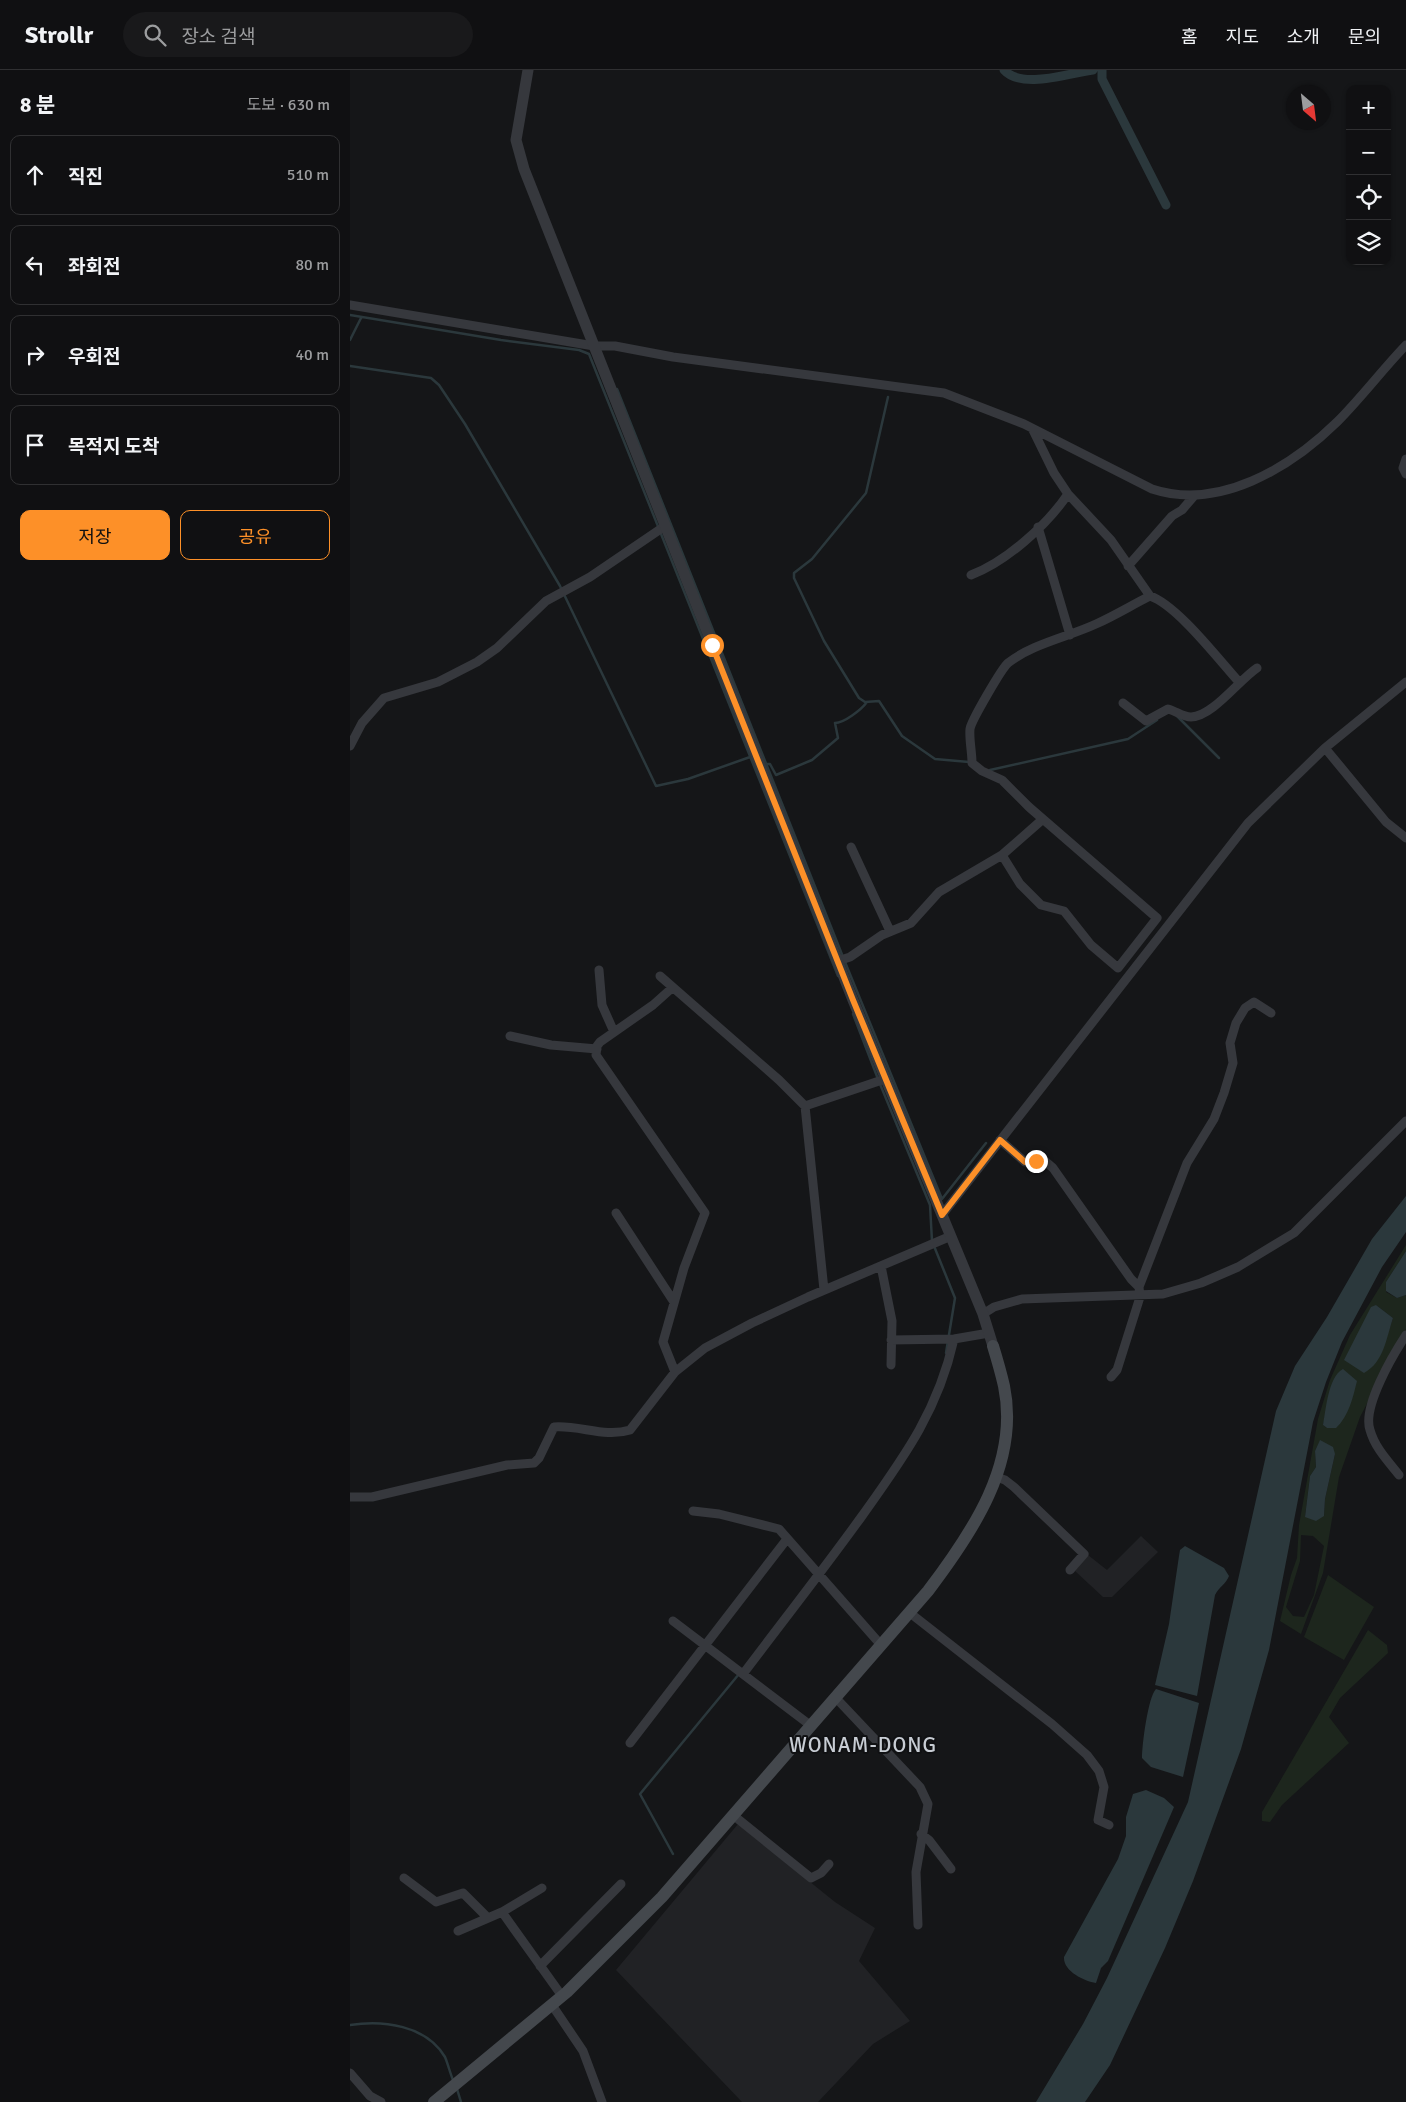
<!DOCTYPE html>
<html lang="ko">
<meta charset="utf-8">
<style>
body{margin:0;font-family:Signika,"Noto Sans KR",sans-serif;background:#19191b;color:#f1f3f6}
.controls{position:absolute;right:15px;top:15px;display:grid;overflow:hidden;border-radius:10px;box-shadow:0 1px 4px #0004}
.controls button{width:45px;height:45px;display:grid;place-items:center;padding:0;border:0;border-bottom:1px solid #303032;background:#101012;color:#f1f3f6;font:25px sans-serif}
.compass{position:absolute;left:936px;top:15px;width:45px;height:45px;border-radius:50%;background:#101012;box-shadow:0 1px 4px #0004;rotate:152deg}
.stop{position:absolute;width:15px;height:15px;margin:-11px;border:4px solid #fd9028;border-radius:50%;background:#fff}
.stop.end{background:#fd9028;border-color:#fff;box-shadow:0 1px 5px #0008}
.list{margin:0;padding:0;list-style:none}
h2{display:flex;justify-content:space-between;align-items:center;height:65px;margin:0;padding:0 20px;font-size:21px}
h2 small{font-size:16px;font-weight:400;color:#9c9d9f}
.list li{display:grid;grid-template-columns:32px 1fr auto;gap:15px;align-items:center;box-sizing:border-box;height:80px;margin:0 10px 10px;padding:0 10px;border:1px solid #303032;border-radius:10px}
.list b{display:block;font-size:19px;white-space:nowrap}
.list em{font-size:16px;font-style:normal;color:#9c9d9f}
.actions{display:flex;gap:10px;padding:15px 20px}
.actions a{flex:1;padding:11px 0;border:1px solid #fd9028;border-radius:10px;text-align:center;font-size:18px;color:#fd9028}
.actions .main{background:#fd9028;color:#111}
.icon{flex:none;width:28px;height:28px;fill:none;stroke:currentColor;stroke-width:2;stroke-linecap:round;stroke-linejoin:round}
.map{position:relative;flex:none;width:1056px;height:2032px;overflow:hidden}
header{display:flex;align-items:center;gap:30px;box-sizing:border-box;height:70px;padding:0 25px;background:#101012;border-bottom:1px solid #303032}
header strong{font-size:24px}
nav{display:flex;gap:28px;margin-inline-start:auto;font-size:18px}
.search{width:350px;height:45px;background:#19191b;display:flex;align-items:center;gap:12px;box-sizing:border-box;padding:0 18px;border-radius:28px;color:#9c9d9f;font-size:19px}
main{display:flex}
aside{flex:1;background:#101012}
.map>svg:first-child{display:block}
.built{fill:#212225}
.green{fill:#1d261d;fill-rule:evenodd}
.water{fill:#2b383c}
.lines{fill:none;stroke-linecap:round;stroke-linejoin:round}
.stream{stroke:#2b383c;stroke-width:2.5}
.canal{stroke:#2b383c;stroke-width:9}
.minor{stroke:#36383d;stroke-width:9}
.tertiary{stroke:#36383d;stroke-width:11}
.secondary{stroke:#44484d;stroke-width:12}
.route{stroke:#fd9028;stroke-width:6}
.labels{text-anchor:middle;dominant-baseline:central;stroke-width:4;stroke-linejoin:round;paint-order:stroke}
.quarter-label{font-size:21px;letter-spacing:1px;fill:#c8cdd4;stroke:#101113}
</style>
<header>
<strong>Strollr</strong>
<div class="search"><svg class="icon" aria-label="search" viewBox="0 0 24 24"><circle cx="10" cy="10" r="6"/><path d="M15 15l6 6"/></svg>장소 검색</div>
<nav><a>홈</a><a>지도</a><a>소개</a><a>문의</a></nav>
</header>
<main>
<aside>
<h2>8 분<small>도보 · 630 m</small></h2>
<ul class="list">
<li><svg class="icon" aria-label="ahead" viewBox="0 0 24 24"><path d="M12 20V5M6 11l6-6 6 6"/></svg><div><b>직진</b></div><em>510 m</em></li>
<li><svg class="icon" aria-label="left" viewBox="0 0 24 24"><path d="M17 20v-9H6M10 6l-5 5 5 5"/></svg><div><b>좌회전</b></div><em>80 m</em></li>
<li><svg class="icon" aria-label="right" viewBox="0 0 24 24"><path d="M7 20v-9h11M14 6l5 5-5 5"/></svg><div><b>우회전</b></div><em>40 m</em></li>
<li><svg class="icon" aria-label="arrive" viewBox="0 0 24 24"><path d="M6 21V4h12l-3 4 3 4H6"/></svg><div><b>목적지 도착</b></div></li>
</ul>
<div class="actions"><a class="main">저장</a><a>공유</a></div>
</aside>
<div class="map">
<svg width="1056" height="2032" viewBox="0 0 1056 2032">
<rect width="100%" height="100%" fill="#151618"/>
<!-- built -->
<path class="built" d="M791 1466 808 1482 762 1527H753L725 1501 738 1485 757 1500Z
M388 1754 485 1832 525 1858 509 1891 560 1951 523 1974 468 2032H392L266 1900Z"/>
<!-- green -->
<path class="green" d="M1056 1175V1181L1036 1212V1222L1047 1228 1056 1225V1259L1010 1347 989 1407 973 1503 951 1564 930 1551 941 1505 947 1488 949 1455 968 1349 980 1310 1000 1265ZM1026 1235 1043 1248 1036 1269ZM983 1312 977 1358 973 1355ZM970 1371 985 1384 975 1429 974 1446 955 1447 960 1406 966 1397 965 1381ZM951 1465 963 1466 974 1476 964 1525 954 1547 943 1546 936 1537 950 1491Z
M978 1505 1024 1537 994 1590 954 1567Z
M1018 1560 1037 1575 1038 1583 990 1628 979 1647 999 1673 932 1735 920 1752 912 1751V1742Z"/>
<!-- water -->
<path class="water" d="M1056 1126V1162L1032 1197 992 1272 976 1312 963 1352 919 1580 891 1679 843 1811 815 1878 760 1995 735 2032H686L733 1954 757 1908 838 1732 926 1341 945 1296 977 1247 1022 1169Z
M1056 1181V1225L1047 1228 1036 1221V1212Z
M1026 1235 1043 1248C1036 1269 1034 1292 1014 1303L994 1290 1021 1237Z
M993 1299 1007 1311C1003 1327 999 1346 986 1358H977L973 1355C976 1340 978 1307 993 1299Z
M970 1370 983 1377 985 1384 975 1429 974 1446 966 1451 955 1447 960 1406 966 1397 965 1381Z
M835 1476 874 1498 879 1506C876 1514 869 1517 865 1525L847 1626 805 1615 819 1554 829 1486 830 1480Z
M806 1619 849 1633 833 1707 801 1697 792 1688C792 1675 798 1627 806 1619Z
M796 1720 814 1728 824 1737 758 1891 751 1898 746 1913C734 1911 713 1901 714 1887L768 1789 776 1766V1747L783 1724Z"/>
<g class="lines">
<!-- stream -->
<path class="stream" d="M0 245 151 270 229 280 239 284 488 906
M0 270 11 248
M0 296 81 308 89 315 115 354 210 516 306 716 338 709 400 687
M267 319 493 887
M538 327 516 423 462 489 444 503V508L474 571 509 628 515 632 529 631 552 666 585 689 619 692
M827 646 869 688
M417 694H420L426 705 462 690 488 668 485 653C494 653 511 640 517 632
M640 700 778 669 807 650
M495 892 592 1129 636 1073
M503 944 528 1009
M530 1014 580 1135 582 1171
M584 1176 605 1228 596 1283
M323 1784 290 1724 389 1604
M0 1955C33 1950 76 1955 95 1987 98 1994 100 2003 103 2010
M107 2019 111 2032"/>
<!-- canal -->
<path class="canal" d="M654 0C672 20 719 3 743 0
M752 0V9L816 135"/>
<!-- minor -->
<path class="minor" d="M0 235 244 276H265L323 287 594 323 674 354 802 419C869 441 940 398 987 352 1011 328 1032 300 1056 275
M1056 389 1053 398 1056 404
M688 457 720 565
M778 496 822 446 832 440 844 426
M621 505C656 492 697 455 718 424
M800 526C827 535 869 590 889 612
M773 633 796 651 818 639C826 641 833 647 841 647 862 647 889 610 907 598
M0 676 12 653 34 628 88 612 127 592 147 578 196 531 240 507 315 456
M975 678 1036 752 1056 768
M501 777 540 861
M652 785 670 814 691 835 714 841 741 875 768 898 807 848 679 737 652 710 632 701 622 693C622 682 619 669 620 659 621 651 652 598 658 593 682 574 718 567 746 554 764 546 782 535 800 526L761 470 718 424 704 403 683 360
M488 891 500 887 532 865 561 853 589 822 652 785 693 749
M249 900 252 935 264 962
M310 906 429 1010 455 1036 474 1220
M322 918 303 935 250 972 247 976 246 985 355 1143 334 1198 313 1272 325 1302
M160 966 201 975 247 979
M455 1036 535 1009
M650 1070 675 1092H696L703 1098 781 1209 789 1217
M266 1143 324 1232
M592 1145 898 753 975 678 1056 612
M531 1196 542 1251 541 1295
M633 1244 644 1237 672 1229 813 1224 851 1213 888 1197 944 1163 1056 1051
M541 1270 604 1269 639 1263
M761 1307 767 1300 790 1227 789 1217 837 1093 864 1049 874 1023 883 993 880 973 886 953 895 938 904 932 921 943
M1049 1405C1038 1391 1025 1378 1020 1360 1012 1337 1043 1285 1056 1265
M646 1407 655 1410 664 1417 734 1484 720 1500
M0 1427H22L157 1395 184 1393 189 1388 204 1357C230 1355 255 1368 280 1360L325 1302 355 1278 402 1253 458 1227 601 1166
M343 1441 369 1444 429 1459 531 1575
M560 1543 702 1654 737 1685 749 1701 754 1717 748 1750 759 1755
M323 1551 460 1655
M393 1604C433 1551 473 1500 512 1446 554 1387 588 1341 604 1269
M485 1627 570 1717 578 1734 566 1802 568 1855
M280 1673 437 1469
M383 1745 461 1808 471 1803 479 1794
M571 1764 579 1770 601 1799
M54 1808 86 1832 113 1823 137 1847
M152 1842 212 1926
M108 1861 152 1842 192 1818
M190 1896 271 1814
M202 1935 233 1981 252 2032
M0 2003 20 2026 31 2032"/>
<!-- tertiary -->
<path class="tertiary" d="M178 0 166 70 174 99 503 930 633 1244 643 1276"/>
<!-- secondary -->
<path class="secondary" d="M84 2032 217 1922 312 1827 578 1521C622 1463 670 1393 654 1316 651 1303 647 1289 643 1276"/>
</g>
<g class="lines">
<!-- route -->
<path class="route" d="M362 575 503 930 592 1145 650 1070 675 1092 686 1091"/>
</g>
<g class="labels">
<!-- quarter labels -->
<g class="quarter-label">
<text x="513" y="1675">WONAM-DONG</text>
</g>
</g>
</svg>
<div class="controls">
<button>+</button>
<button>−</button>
<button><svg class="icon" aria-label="locate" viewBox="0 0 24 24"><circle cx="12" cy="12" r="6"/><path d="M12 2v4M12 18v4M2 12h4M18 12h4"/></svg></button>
<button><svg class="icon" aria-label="layers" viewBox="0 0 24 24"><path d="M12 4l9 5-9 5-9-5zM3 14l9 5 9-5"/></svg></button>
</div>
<svg class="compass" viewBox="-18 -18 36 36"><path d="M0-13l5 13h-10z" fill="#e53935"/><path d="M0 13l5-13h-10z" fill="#9c9d9f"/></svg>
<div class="stop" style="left:362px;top:575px"></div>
<div class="stop end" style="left:686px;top:1091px"></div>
</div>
</main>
